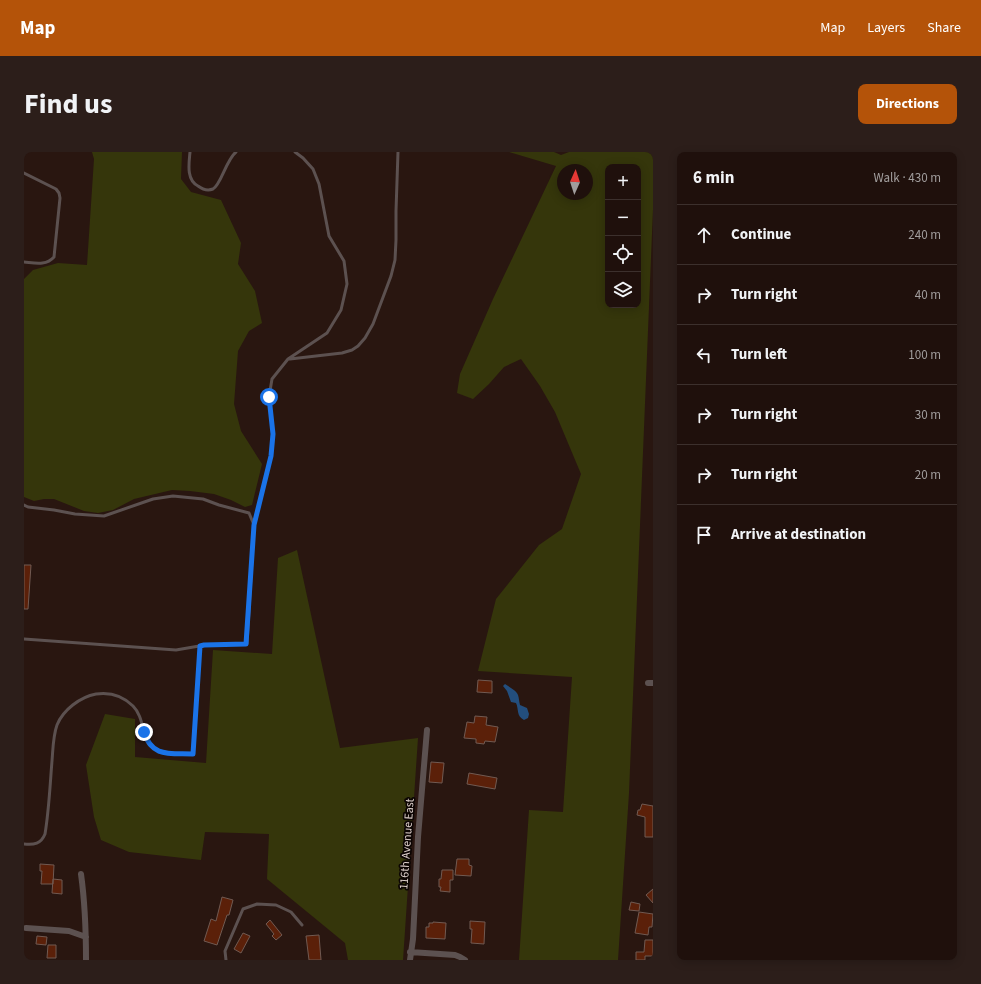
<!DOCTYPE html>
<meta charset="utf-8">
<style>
body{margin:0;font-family:"Source Sans 3",sans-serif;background:#2c1e1a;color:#f1f3f6}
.controls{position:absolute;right:12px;top:12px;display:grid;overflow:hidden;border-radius:8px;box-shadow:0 2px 10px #0003}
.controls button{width:36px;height:36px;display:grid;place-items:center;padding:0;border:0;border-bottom:1px solid #3c302d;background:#1f100c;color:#f1f3f6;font:20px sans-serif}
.compass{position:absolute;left:533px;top:12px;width:36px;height:36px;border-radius:50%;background:#1f100c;box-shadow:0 2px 10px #0003;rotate:3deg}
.stop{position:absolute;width:12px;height:12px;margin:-9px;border:3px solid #1a73e8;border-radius:50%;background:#fff}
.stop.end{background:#1a73e8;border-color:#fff;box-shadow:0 1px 4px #0008}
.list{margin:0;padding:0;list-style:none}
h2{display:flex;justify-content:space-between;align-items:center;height:52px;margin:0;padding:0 16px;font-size:17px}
h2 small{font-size:13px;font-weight:400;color:#a19d9d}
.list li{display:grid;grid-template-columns:26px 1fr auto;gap:12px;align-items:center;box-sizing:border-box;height:60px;padding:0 16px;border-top:1px solid #3c302d}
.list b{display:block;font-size:15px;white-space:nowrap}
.list em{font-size:13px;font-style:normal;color:#a19d9d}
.icon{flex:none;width:22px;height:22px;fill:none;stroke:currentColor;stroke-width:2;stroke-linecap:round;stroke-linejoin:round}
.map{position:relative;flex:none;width:629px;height:808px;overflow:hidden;border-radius:8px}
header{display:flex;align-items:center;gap:24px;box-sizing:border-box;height:56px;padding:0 20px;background:#b45309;color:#fff}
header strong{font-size:19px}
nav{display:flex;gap:22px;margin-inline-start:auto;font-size:14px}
.intro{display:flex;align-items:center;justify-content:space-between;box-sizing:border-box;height:96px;padding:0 24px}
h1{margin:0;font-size:28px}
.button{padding:10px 18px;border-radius:8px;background:#b45309;color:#fff;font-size:14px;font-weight:700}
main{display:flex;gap:24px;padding:0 24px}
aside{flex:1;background:#1f100c;border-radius:8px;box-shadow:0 2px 10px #0003}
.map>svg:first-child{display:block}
.green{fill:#35360b;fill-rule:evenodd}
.water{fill:#234e7d}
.building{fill:#5b2009;stroke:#715a52}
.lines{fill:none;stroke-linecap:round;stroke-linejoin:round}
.service{stroke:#5c5150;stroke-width:3}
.minor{stroke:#5c5150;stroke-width:6}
.route{stroke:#1a73e8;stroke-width:5}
.labels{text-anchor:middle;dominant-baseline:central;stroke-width:3.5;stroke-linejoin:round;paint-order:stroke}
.street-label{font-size:12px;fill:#dfd1cc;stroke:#0c0503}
</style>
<header>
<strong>Map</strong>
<nav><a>Map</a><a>Layers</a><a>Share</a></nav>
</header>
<div class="intro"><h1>Find us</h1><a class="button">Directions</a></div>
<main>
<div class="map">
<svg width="629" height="808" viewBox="0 0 629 808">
<rect width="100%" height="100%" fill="#291610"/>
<!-- green -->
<path class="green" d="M68 0H158L157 27 167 40 197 48 217 91 214 112 231 139 238 171 225 179 214 199 210 252 217 279 238 312 228 353 221 355 207 348 190 342 166 339 148 338 110 347 89 358 74 361 60 359 30 347H20L10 349 0 345V127L9 118 34 111 63 113 70 7Z
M485 0H530L537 3 545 0H629V57L605 641 594 808H495L505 658 539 660 548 525 454 519 472 447 515 393 538 377 557 322 531 260 516 234 497 207 480 215 465 232 449 247 433 241 436 222 469 147 532 14ZM584 15H614V153H584ZM539 18H563V42H539Z
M273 398 316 596 394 586 379 808H324L321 791 243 727 245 682 181 680 177 708 105 700 77 688 70 665 62 613 81 562 111 567V605L182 611 189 498 248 502 254 406Z"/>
<!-- water -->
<path class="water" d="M481 532C485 535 492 538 494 543 495 546 495 549 496 553L503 556 505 562 504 566 500 568C492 564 495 557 492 551L487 550 483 539 479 534Z"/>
<!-- building -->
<path class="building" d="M0 413H7L4 457H0Z
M454 528 468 529V541L453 540Z
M451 564 463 565 462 573 474 575 471 590 461 589 460 592 452 591V587L440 586 443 570 450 571Z
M407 610 420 611 418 631 405 630Z
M445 621 473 626 471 637 443 632Z
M618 652 629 654V685H621V665L613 663 614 658H616Z
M433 707H445V713L448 714 447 724 431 723Z
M16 712 30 713 29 732H17L18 719H16Z
M418 718H429V728H426V740L416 739 417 735H415V727H417Z
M29 727 38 728V742L28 741Z
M629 737V751L622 743Z
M198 745 209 748 205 763H203L193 793 180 789 187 767 192 769Z
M607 750 616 752 615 759 605 758Z
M615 760 629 762 628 775H625L624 783 611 781Z
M246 768 258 783 252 788 248 784 250 782 242 772Z
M446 769 461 770 460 792 447 791 448 777H446Z
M409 770 422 771 421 787 402 786V775H405V771H409Z
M219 781 226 784 217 801 210 797Z
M295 783 297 808H285L282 784Z
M13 784 23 785 22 793 12 792Z
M621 788H629V804H621V808H612V800H620Z
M24 793H32V806H23Z"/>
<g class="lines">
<!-- service -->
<path class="service" d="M166 0C165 11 162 28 174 34 178 37 184 39 189 37 197 33 202 8 212 0
M0 21 32 37 35 41 36 46 30 105C22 114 11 111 0 110
M266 207 318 201 328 198 334 194 341 186 349 172 367 124 371 108 372 88V59L374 0
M0 353 4 355 30 358 51 362 80 364 129 347 149 344 179 347 195 353 225 361 230 373 223 492 181 493 152 498 0 487
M230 373 247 304 249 282 245 245 248 227 264 207 303 181 317 158 323 132 320 109 305 84 295 32 289 17 279 6 271 0
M0 692C10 693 17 692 21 682 25 658 26 633 28 609 29 597 29 584 33 573 39 558 56 545 72 542 86 540 99 544 109 554 115 560 117 568 119 576 120 580 120 584 122 588 130 604 154 601 169 602L176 494
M202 808 201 799 219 757 233 752 252 753 267 760 278 773"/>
<!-- minor -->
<path class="minor" d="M624 531H629
M57 722C61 751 62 778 62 808
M2 776 45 779 62 785
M386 800 431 803 436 805 441 808
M386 808 389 787 394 685 403 578"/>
</g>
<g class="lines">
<!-- route -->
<path class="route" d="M120 580C128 606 146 601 169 602L176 494 180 493 222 492 230 373 247 304 249 282 245 245"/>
</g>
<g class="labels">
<!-- street labels -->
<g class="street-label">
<text transform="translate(383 692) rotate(-86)">116th Avenue East</text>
</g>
</g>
</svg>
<div class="controls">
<button>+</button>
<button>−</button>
<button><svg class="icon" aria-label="locate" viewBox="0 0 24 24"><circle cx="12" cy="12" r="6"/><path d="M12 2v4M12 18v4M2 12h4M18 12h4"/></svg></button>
<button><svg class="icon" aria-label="layers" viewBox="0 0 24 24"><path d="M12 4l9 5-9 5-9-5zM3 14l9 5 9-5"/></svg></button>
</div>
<svg class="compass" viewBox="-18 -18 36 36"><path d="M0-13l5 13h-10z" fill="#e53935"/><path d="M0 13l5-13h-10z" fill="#a19d9d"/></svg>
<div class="stop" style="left:245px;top:245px"></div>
<div class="stop end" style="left:120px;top:580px"></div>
</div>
<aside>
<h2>6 min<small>Walk · 430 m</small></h2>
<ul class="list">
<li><svg class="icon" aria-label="ahead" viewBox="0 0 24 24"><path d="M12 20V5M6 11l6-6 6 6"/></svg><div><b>Continue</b></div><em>240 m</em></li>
<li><svg class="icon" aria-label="right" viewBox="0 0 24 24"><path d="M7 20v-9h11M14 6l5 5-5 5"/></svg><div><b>Turn right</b></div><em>40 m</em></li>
<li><svg class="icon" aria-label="left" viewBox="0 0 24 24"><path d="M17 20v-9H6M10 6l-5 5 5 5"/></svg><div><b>Turn left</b></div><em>100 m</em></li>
<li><svg class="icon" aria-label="right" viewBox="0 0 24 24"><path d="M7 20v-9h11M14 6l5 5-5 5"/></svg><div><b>Turn right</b></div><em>30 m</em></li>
<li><svg class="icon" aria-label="right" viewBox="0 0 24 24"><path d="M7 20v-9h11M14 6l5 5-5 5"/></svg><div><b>Turn right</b></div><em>20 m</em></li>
<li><svg class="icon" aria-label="arrive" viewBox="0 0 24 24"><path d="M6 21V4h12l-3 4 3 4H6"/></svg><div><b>Arrive at destination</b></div></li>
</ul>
</aside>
</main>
